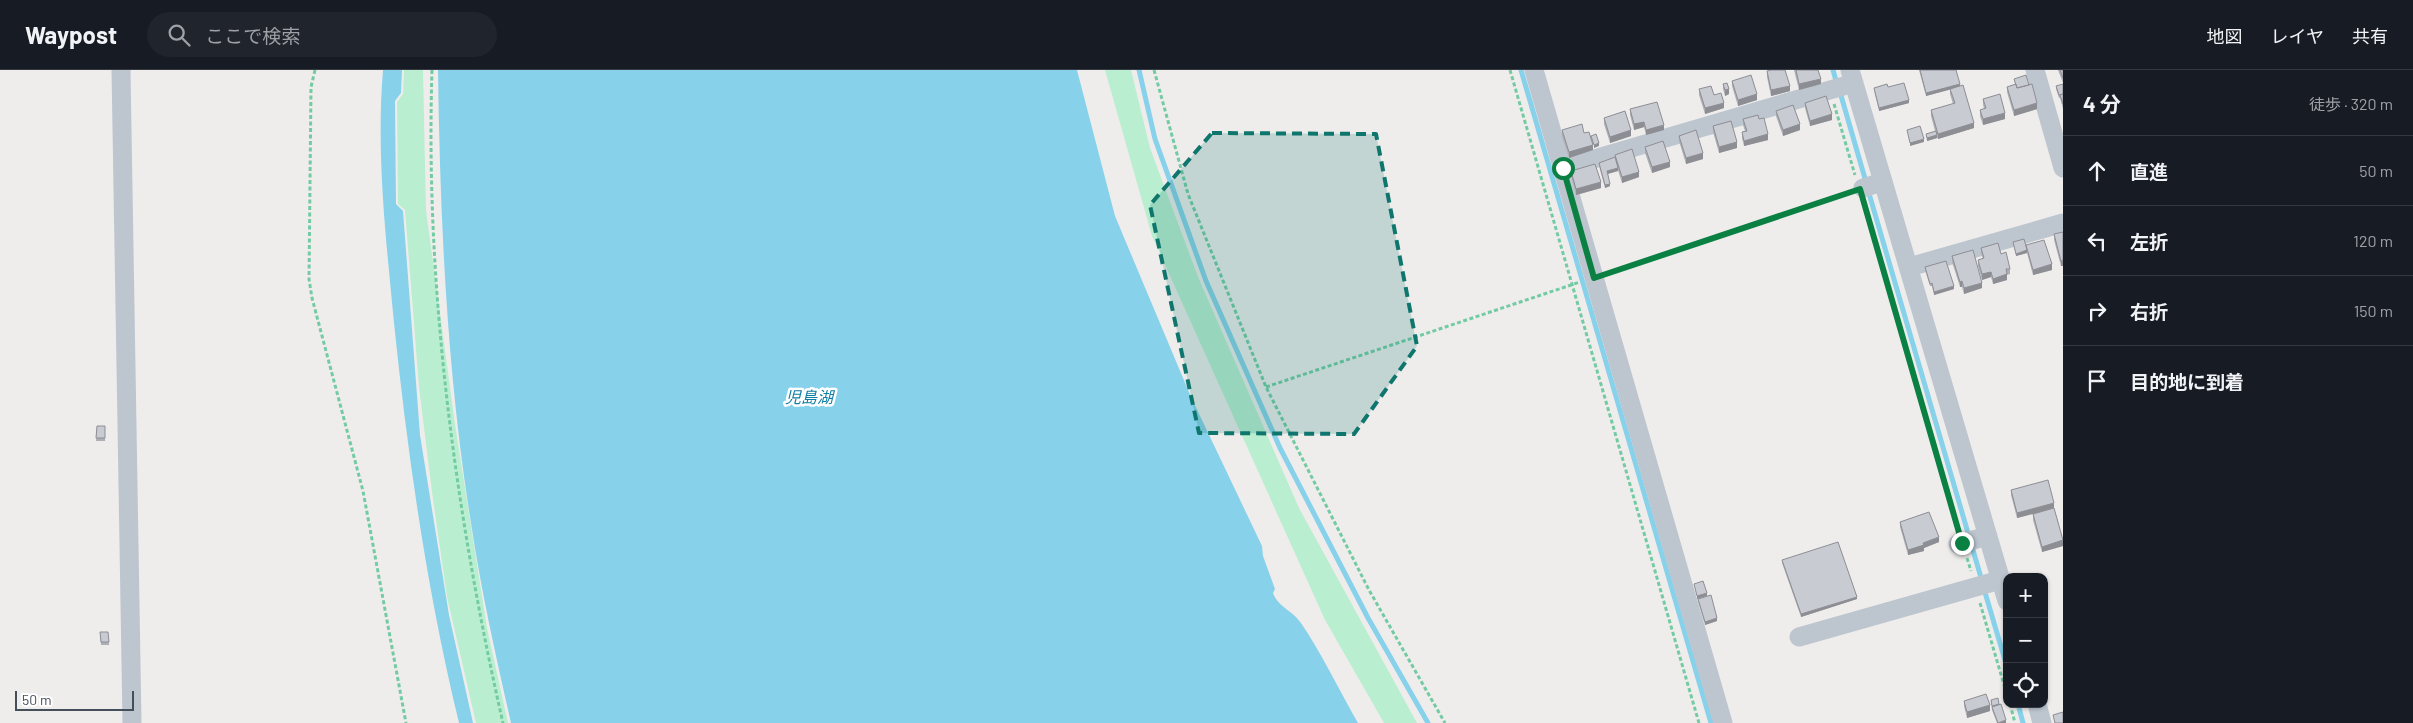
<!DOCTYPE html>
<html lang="ja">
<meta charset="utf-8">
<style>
body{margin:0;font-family:Barlow,"Noto Sans JP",sans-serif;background:#20242c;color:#f1f3f6}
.controls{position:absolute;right:15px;bottom:15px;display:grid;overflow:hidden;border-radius:10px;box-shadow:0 1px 4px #0004}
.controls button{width:45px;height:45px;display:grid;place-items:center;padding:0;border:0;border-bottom:1px solid #363941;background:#171b24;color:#f1f3f6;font:25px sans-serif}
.scale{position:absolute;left:15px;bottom:12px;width:119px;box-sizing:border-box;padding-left:5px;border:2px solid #454f5a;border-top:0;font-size:14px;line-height:18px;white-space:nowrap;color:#454f5a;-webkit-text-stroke:4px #fff;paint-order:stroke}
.stop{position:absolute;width:15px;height:15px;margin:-11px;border:4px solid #0b8043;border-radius:50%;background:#fff}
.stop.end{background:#0b8043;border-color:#fff;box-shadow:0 1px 5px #0008}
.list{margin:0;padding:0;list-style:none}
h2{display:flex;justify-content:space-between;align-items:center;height:65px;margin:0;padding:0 20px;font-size:21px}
h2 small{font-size:16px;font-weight:400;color:#9ea1a6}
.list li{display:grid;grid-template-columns:32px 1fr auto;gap:15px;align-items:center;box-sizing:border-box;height:70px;padding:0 20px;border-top:1px solid #363941}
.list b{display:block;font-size:19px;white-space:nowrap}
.list em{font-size:16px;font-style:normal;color:#9ea1a6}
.icon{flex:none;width:28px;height:28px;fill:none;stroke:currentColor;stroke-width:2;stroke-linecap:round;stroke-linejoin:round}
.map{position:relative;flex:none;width:2063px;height:653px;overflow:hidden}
header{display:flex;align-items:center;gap:30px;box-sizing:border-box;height:70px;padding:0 25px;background:#171b24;border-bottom:1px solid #363941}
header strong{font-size:24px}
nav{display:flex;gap:28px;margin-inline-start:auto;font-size:18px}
.search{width:350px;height:45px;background:#20242c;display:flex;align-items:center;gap:12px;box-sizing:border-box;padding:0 18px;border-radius:28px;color:#9ea1a6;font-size:19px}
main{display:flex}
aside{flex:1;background:#171b24}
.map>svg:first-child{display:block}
.green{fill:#baeed0}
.water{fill:#88d1ea}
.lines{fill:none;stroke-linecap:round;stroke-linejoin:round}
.stream{stroke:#88d1ea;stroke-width:5}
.path{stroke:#73cba3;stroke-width:3;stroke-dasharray:4 2.5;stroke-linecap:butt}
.minor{stroke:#bdc6cf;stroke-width:19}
.wall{fill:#adafb5}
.shaded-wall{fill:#8d8e94}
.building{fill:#c9cbd3;stroke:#8d8e94}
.route{stroke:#0b8043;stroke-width:6}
.marked{fill:#0f766e;fill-opacity:0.2;stroke:#0f766e;stroke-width:4;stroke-dasharray:10 6;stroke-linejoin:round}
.labels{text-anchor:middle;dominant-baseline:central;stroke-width:5;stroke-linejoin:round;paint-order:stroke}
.water-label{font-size:16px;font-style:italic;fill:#0e7ea4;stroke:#fff}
</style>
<header>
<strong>Waypost</strong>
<div class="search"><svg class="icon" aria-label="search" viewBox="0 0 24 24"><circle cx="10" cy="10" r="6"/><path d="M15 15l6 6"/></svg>ここで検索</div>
<nav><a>地図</a><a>レイヤ</a><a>共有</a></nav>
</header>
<main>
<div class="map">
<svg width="2063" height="653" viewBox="0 0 2063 653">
<rect width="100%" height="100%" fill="#efedec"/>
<!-- green -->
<path class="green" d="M404 0H423L426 140 455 354 487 558 508 653H476L447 527 432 422 419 317 405 140 398 134 397 32 403 24Z
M1105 0H1131L1150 78 1198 207 1299 438 1417 653H1384L1325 550 1152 166Z"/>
<!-- water -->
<path class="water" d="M383 0H402L401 23 395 31 396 134 403 141 420 365 449 545 473 653H459C427 521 408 388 394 253 386 169 376 84 383 0Z
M438 0H1077L1115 146 1191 327 1262 476 1263 486 1275 519 1273 523C1278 537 1292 540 1301 553 1322 584 1339 620 1358 653H511C496 587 481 520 471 453 447 304 440 151 438 0Z"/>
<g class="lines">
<!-- stream -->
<path class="stream" d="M1139 0 1155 69 1206 211 1280 378 1368 548 1428 653
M1521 0 1711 653
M1833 0 1837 14
M1840 22 1866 112
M1868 120 1982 511
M1984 519 2007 597
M2018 634 2023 653"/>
<!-- path -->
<path class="path" d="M315 0 311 17 309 209 312 228 363 421 406 653
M432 0C425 216 455 443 503 653
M1154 0 1188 124 1266 317 1369 520 1445 653
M1510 0 1699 653
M1834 34 1855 105
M1863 132 1958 458
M1610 203 1848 123
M1266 317 1580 212
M1967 488 1971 501
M1980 533 2007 625
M2010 634 2015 653"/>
<!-- minor -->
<path class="minor" d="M121 0 132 653
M1534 0 1723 653
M1850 0 2007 531
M2035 0 2063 98
M1563 98 1854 13
M1863 118 1882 112
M1909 197 2063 153
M1958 474 1988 466
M1799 567 2000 510
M2037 634 2042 653"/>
</g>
<!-- wall -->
<path class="wall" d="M1794 0H1818L1821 14 1799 20Z
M1919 0H1956L1960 16 1974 58 1938 69 1937 67V68L1927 71 1926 64 1935 61 1931 46V40L1953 34 1950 24V19L1926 26Z
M2058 0H2063V13Z
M1767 1 1790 21 1771 26 1767 7Z
M2014 9 2029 15 2037 39 2014 46 2007 22V17L2015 14Z
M1732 11 1757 30 1738 36 1732 16Z
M1723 14 1729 24 1725 26 1723 19Z
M2063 14V39L2060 28H2059L2056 19V16Z
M1888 17 1909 33 1879 41 1874 20V18Z
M1699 19 1714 25 1724 38 1705 44 1699 25Z
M1983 29 2005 49 1983 55 1980 46V40L1984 39 1983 34Z
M1805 33 1832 50 1810 56 1805 38Z
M1630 39 1664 60 1646 65 1644 57 1634 60 1630 45Z
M1776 41 1800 60 1783 66 1776 46Z
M1604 48 1631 66 1610 73 1604 54Z
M1743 49H1759L1768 70 1744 76 1742 68V62L1745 61 1743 55Z
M1713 56 1737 78 1719 83 1713 62Z
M1562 60 1584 63 1593 80 1569 88 1562 66Z
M1679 66 1703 89 1686 94 1679 71Z
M1645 77 1670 97 1652 103 1645 83Z
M1615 85 1639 107 1622 113 1617 97 1618 101 1608 104 1610 116 1605 118 1599 96V93L1615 89Z
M1571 101 1601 118 1576 125 1571 106Z
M2063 162V196H2061L2054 170V164Z
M2013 172 2026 178V175L2052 200 2033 205 2027 183 2016 186Z
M1981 178 2001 184 2010 199V204L2007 205V210L1993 214 1991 207 1982 210 1978 196V190L1983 189 1981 183Z
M1952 186 1982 218 1964 224 1962 217H1960L1952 192Z
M1925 197 1954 219 1934 225 1932 216H1930L1925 200Z
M97 356H105V371H96Z
M2011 420 2054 438 2063 470V476L2042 482 2033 450V444L2037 443 2017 448 2011 425Z
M1900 452 1939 472 1924 478V481L1908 485 1900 457Z
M1782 490 1857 529 1801 547 1782 493Z
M1698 529 1717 551 1705 555 1698 531Z
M100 562H108L109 575H101Z
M1991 630 1999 635 2006 653H1997L1992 640Z
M1964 631 1990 641 1967 648 1964 636Z"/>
<!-- shaded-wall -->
<path class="shaded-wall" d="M1821 9V14L1799 20V14Z
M1960 14V17L1926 26V23Z
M1790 16V21L1771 26V20Z
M1729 19V24L1725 26V20Z
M1757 24V30L1738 36V30Z
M1909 30V33L1879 41V38Z
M1724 33V38L1705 44V38Z
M2037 33V39L2014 46V40Z
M2005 43V49L1983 55V49Z
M1832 44V50L1810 56V51Z
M1644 52V57L1634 60V54Z
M1974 53V58L1938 69V64Z
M1800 54V60L1783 66V60Z
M1664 55V60L1646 65V60Z
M1631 60V66L1610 73V67Z
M1768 64V70L1744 76V71Z
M1937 65V68L1927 71V68Z
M1924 69V72L1910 76V73Z
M1737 72V78L1719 83V77Z
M1599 73V76L1594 78V75Z
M1593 75V80L1569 88V82Z
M1703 83V89L1686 94V88Z
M1670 92V97L1652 103V97Z
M1618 98V101L1607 104V101Z
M1639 102V107L1622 113V107Z
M1601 112V118L1576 125V119Z
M1610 114V116L1605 118V115Z
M2027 180V183L2016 186V184Z
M2063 190V196H2061V191Z
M2052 194V200L2033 205V200Z
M1991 202V207L1982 210V204Z
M2007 204V210L1993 214V209Z
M1962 211V217H1960V212Z
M1982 213V218L1964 224V218Z
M1954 216V219L1934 225V222Z
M2054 433V438L2017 448V443Z
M1939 467V472L1924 478V481L1908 485V480Z
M2063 470V476L2042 482V477Z
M1707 523V526L1697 529V526Z
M1857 527V529L1801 547V544Z
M1717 548V551L1705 555V552Z
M1990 635V641L1967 648V642Z
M2006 650V653H1998Z"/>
<!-- building -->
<path class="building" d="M1771 0H1785L1790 16 1771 20 1767 1Z
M1796 0H1818L1821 9 1799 14Z
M1920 0H1956L1960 14 1926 23Z
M2060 0H2063V8Z
M1751 5 1757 24 1738 30 1732 11Z
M2026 5 2029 15 2017 18 2014 9Z
M1727 13 1729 19 1725 20 1723 14Z
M1904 13 1909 30 1879 38 1874 18 1887 14 1888 17Z
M2016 14 2017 18 2032 14 2037 33 2014 40 2007 17Z
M2063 14V24L2059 25 2056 16Z
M1963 15 1974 53 1938 64 1931 40 1955 33 1950 19Z
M1711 16 1714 25 1721 23 1724 33 1705 38 1699 19Z
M2000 24 2005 43 1983 49 1980 40 1986 38 1983 29Z
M2063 24V34L2060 25Z
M1826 26 1832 44 1810 51 1805 33Z
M1657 32 1664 55 1646 60 1644 52 1634 54 1630 39Z
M1793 35 1800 54 1783 60 1776 41Z
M1625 41 1631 60 1610 67 1604 48Z
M1758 45 1759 49 1764 48 1768 64 1744 71 1742 62 1747 61 1743 49Z
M1731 51 1737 72 1719 77 1713 56Z
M1582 54 1584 63 1589 62 1593 75 1569 82 1562 60Z
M1920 56 1924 69 1910 73 1907 60Z
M1696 60 1703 83 1686 88 1679 66Z
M1936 61 1937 65 1927 68 1926 64Z
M1596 64 1599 73 1594 75 1591 66Z
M1663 71 1670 92 1652 97 1645 77Z
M1632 79 1639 102 1622 107 1615 85Z
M1615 87 1618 98 1607 101 1610 114 1605 115 1599 93Z
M1595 94 1601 112 1576 119 1571 101Z
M2063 162V190L2061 191 2054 164Z
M2024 169 2027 180 2016 184 2013 172Z
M2044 170 2052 194 2033 200 2026 175Z
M1998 173 2001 184 2006 182 2010 199H2006L2007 204 1993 209 1991 202 1982 204 1978 190 1984 188 1981 178Z
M1973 180 1982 213 1964 218 1962 211 1960 212 1952 186Z
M1946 191 1954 216 1934 222 1932 213 1930 214 1925 197Z
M97 356H105V368H96Z
M2048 410 2054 433 2017 443 2011 420Z
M2054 438 2063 470 2042 477 2033 444Z
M1929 442 1939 467 1923 473 1924 475 1908 480 1900 452Z
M1838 472 1857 527 1801 544 1782 490Z
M1703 511 1707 523 1697 526 1694 514Z
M1711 525 1717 548 1705 552 1698 529Z
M100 562H108L109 572H101Z
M1986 624 1990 635 1967 642 1964 631Z
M1998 628 1999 634 1992 636 1991 630Z
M2001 634 2006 650 1998 653 1992 637Z
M2063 642V653H2055L2053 645Z"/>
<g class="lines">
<!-- route -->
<path class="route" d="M1563 98 1594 208 1860 119 1962 473"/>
</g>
<!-- marked area -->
<path class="marked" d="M1212 63 1376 64 1417 276 1354 364 1199 363 1150 135Z"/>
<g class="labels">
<!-- water labels -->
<g class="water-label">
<text x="809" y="326">児島湖</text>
</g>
</g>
</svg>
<div class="controls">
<button>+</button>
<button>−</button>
<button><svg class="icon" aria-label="locate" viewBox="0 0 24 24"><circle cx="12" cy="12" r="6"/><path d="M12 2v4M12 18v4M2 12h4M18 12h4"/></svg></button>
</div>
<div class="scale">50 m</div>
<div class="stop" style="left:1563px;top:98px"></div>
<div class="stop end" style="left:1962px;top:473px"></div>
</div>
<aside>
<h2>4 分<small>徒歩 · 320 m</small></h2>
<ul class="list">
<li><svg class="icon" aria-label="ahead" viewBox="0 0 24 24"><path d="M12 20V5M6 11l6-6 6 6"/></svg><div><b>直進</b></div><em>50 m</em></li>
<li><svg class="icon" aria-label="left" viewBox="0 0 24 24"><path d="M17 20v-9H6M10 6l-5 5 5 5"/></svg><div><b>左折</b></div><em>120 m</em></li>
<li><svg class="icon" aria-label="right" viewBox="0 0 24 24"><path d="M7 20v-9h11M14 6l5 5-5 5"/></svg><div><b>右折</b></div><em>150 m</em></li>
<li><svg class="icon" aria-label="arrive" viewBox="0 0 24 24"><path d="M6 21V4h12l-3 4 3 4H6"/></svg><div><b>目的地に到着</b></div></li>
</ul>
</aside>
</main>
